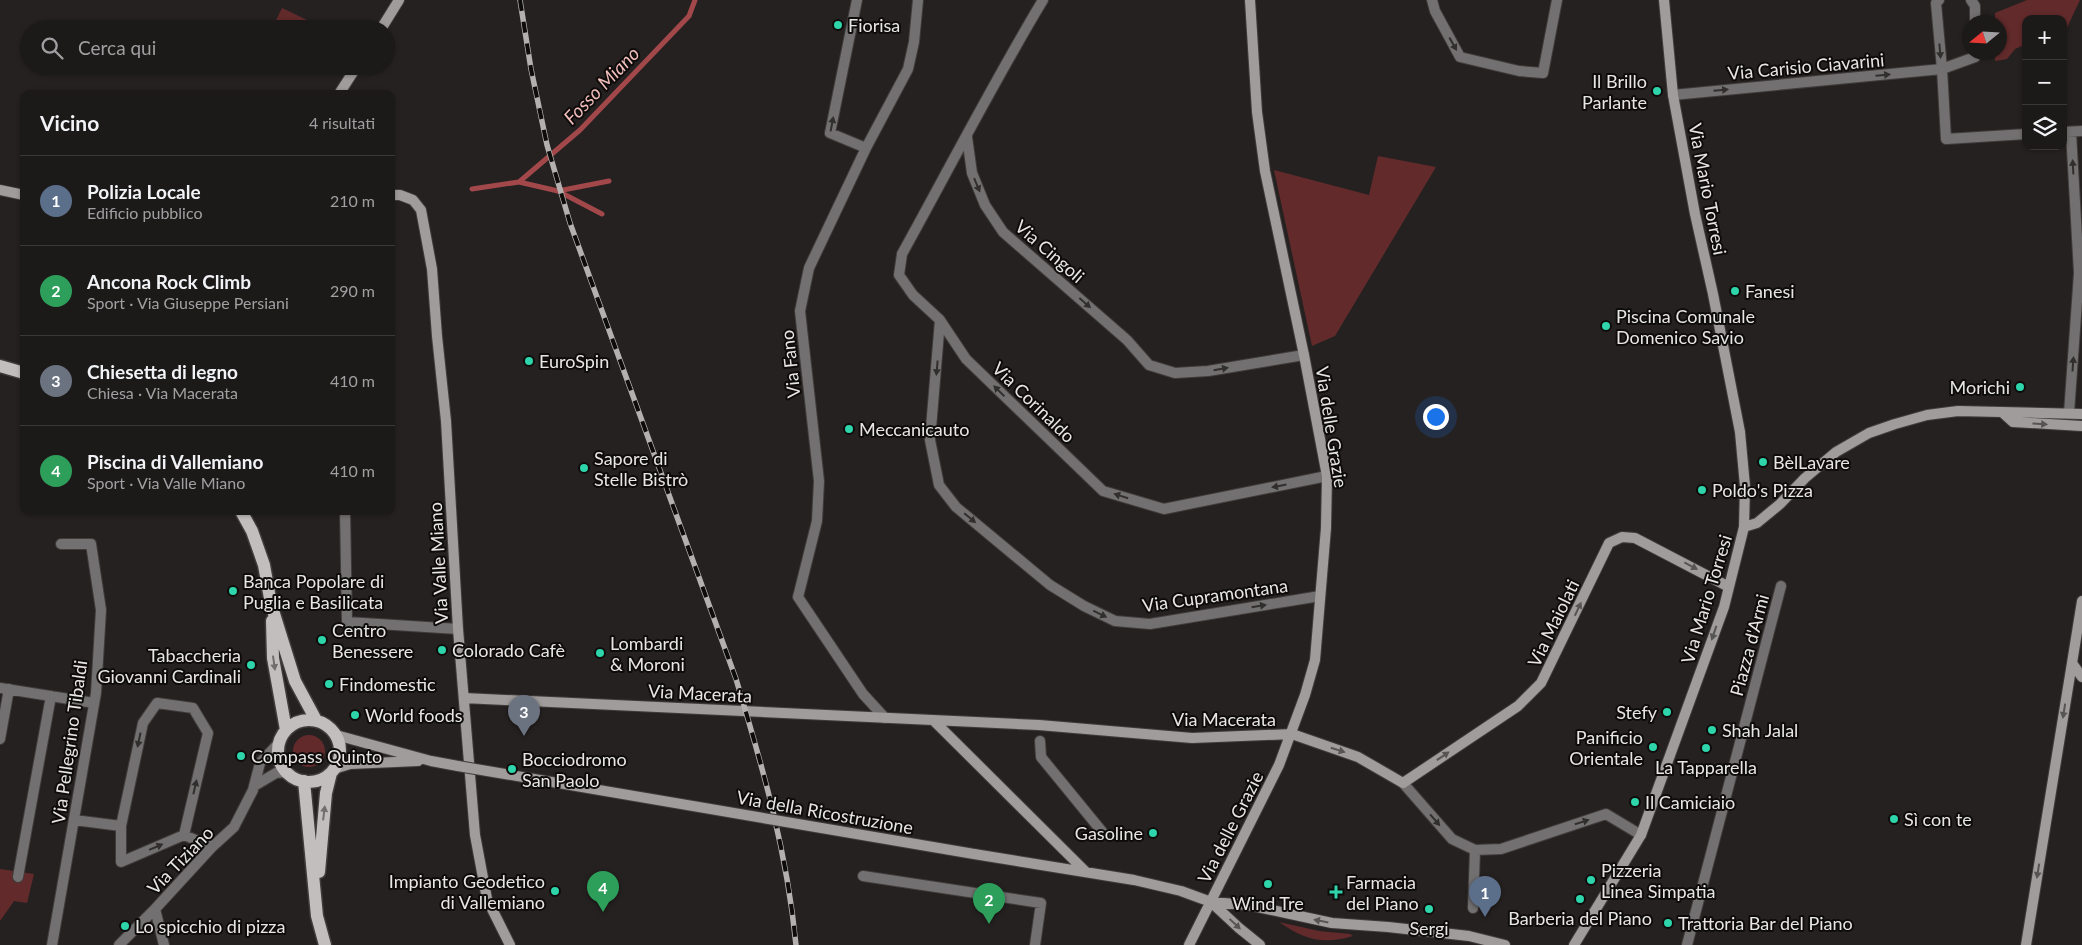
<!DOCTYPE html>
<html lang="it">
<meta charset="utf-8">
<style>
body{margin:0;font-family:Lato,sans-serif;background:#252222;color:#f1f3f6}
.controls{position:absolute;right:15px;top:15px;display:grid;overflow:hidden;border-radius:10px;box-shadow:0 1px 4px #0004}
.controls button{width:45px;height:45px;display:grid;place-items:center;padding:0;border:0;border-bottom:1px solid #3a3838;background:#1c1919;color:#f1f3f6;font:25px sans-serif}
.compass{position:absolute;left:1962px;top:15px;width:45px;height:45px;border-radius:50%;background:#1c1919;box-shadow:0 1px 4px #0004;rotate:252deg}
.you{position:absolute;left:1435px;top:416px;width:18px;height:18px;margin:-12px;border:4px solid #fff;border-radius:50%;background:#1a73e8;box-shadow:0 0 0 8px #1a73e833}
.badge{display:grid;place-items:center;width:32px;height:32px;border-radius:50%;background:#2ed4aa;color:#fff;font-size:16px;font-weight:700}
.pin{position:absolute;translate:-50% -41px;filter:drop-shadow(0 1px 2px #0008)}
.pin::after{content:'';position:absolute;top:26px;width:18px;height:15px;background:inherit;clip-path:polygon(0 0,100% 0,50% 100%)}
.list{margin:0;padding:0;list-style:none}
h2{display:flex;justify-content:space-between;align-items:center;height:65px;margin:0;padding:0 20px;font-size:21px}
h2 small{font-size:16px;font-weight:400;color:#a0a0a2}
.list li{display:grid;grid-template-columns:32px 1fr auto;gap:15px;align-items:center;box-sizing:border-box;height:90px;padding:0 20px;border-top:1px solid #3a3838}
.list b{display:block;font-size:19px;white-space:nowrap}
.list p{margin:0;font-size:16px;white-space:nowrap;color:#a0a0a2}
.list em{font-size:16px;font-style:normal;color:#a0a0a2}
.icon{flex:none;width:28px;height:28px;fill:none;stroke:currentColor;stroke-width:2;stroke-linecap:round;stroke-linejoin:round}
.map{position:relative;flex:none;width:2082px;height:945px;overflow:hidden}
.search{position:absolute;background:#1c1919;box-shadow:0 1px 4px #0004;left:20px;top:20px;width:375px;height:55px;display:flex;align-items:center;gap:12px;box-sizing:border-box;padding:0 18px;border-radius:28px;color:#a0a0a2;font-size:19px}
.panel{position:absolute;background:#1c1919;box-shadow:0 1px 4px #0004;left:20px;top:90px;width:375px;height:425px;border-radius:10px}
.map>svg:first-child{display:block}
.green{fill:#622a2b}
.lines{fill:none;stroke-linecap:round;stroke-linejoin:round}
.stream{stroke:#a3484a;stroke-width:5}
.street-casing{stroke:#413c3c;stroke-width:12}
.secondary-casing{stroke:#413c3c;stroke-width:12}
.primary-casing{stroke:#413c3c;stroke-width:15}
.street{stroke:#727070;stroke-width:10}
.secondary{stroke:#a09c9c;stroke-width:10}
.primary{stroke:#c3bebe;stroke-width:12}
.rail-casing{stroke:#b4b0b0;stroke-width:5.5}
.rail{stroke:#0e0c0b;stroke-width:4;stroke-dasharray:11;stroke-linecap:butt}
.secondary-bridge-casing{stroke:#413c3c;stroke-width:12;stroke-linecap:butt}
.secondary-bridge{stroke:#a09c9c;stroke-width:10}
.oneway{fill:#312f2e}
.oneway2{fill:#575454}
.oneway3{fill:#726e6d}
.poi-dot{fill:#2ed4aa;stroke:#0e0c0b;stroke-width:2}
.labels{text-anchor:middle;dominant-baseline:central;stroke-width:4;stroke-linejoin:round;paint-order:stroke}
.poi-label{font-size:18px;fill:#e8e5e5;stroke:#0e0c0b;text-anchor:start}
.street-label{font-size:18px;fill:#e8e5e5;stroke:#0e0c0b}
.water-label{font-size:19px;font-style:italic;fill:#f1bdbb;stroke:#0e0c0b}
</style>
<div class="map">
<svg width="2082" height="945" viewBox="0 0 2082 945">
<rect width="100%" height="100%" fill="#262121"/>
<!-- green -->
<path class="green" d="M2027 0H2080L2063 36V19H2026V44L2015 49 2007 59 1995 61V53L2000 52V22H1995V13Z
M282 8 326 29H272Z
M1378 156 1436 167 1335 336 1312 346 1274 170 1369 195Z
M293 751a16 16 0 1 1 32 0a16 16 0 1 1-32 0Z
M0 869 34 874 27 903 14 901 0 921Z
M1279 922 1319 931 1350 934 1353 936C1323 945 1305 940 1279 922Z"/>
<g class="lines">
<!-- stream -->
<path class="stream" d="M519 182 580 130 689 16 695 0
M472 189 519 182 558 191 602 214
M558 191 609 181"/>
<defs>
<path id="street" d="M857 0 830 133 866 148
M1043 0C993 83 949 169 902 254L899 275 913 295 940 320 966 359 1103 491 1164 509 1327 476
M1432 0 1435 11 1460 57 1519 71 1543 73 1557 0
M1939 0 1936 3 1942 69 1975 57V52
M1971 0 1975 6V22
M1673 95 1942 69 1946 139 2026 134
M2063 132 2082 131
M967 137 972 173 985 205 1003 232 1127 340 1149 365 1175 373 1208 371 1304 355
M940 320 930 440 939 485 956 507 1050 585 1084 606 1115 621 1150 624 1320 596
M2069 413 2079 273 2071 132
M345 511 347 622 458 629
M0 688 94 703
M885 718 863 694 798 597 817 521 819 481 800 311 809 268 866 148 908 69 914 42 918 0
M0 739 9 689
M1040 741 1041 757 1104 834
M1403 783 1452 839 1475 850 1501 849 1606 814 1641 835
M254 786 276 773 287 772
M74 820 121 826
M184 835 208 733 193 708 157 703 143 723 121 826V862L184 835 212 847
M863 876 1041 903 1035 945
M18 877 51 696
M1473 908 1475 850
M155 909 164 945
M52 945 96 693 101 610 91 544H61
M119 945 155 909 212 847 234 827 253 790 260 763 278 744
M1687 945 1781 586"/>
<path id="secondary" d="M381 29 399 0
M339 94 357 66
M0 190 24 195
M391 195H400L413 200 421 210 432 269 437 336 446 421 458 629 475 835 487 899 510 945
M2002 412 2013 422 2082 426
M1744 527 1757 523 1780 504 1805 478 1836 452 1869 433 1895 424 1927 415 1958 411 2082 414
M2082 601 2072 663 2082 677
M464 698 1039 725 1192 738 1292 734 1358 757 1403 783 1518 706 1541 683 1609 543 1622 537 1635 538 1729 587
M934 721 1086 872
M336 735 431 761 458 766
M334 769 350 764 418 761
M974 854 1134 880 1181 891 1211 902 1248 905 1332 923 1388 927 1469 936 1505 945
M1211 902 1239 928 1260 945
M1189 945 1279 765 1305 695 1315 660 1326 528 1327 476 1304 355 1265 171 1257 112 1250 0
M1574 945 1641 835 1724 607 1744 527 1745 486 1740 432 1713 294 1695 214 1673 95 1664 0
M2026 945 2072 663"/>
<path id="primary" d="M0 366 24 373
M241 511 252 531 264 565 271 604 295 681 316 720
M272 621 273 658 286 730
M278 751a31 31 0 1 1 62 0a31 31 0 1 1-62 0Z
M304 781 317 916 325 945
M319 872 326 793 331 773"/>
</defs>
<!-- street casing -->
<use href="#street" class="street-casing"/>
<!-- secondary casing -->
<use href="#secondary" class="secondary-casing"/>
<!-- primary casing -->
<use href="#primary" class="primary-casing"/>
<!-- street -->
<use href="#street" class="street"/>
<!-- secondary -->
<use href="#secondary" class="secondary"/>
<!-- primary -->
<use href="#primary" class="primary"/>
<defs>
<path id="rail" d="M520 0 531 69 547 145 570 223 736 679C763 768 787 852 796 945"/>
</defs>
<!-- rail casing -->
<use href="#rail" class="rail-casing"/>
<!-- rail -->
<use href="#rail" class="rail"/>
<defs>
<path id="secondary-bridge" d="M458 766 974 854"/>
</defs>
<!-- secondary-bridge casing -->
<use href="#secondary-bridge" class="secondary-bridge-casing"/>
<!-- secondary-bridge -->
<use href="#secondary-bridge" class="secondary-bridge"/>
</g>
<!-- one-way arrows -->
<defs><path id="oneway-solid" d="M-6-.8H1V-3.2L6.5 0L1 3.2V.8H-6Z" transform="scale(1.25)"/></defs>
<g class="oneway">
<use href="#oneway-solid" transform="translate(1453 44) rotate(61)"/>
<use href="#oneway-solid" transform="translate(1940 51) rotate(85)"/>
<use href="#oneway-solid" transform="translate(1883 75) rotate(-5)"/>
<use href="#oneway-solid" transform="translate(1721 90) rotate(-5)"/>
<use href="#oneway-solid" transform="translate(832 124) rotate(-79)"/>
<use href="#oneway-solid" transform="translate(2073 167) rotate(-93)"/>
<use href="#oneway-solid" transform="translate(977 185) rotate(67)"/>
<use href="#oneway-solid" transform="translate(1085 303) rotate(41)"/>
<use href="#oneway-solid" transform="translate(2073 364) rotate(-86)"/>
<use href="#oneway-solid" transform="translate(937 368) rotate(95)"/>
<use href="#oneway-solid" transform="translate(1221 369) rotate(-10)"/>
<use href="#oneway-solid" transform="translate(999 391) rotate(-136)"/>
<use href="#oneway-solid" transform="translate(1279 486) rotate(169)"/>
<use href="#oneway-solid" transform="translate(1121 496) rotate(-163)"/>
<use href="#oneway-solid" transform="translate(970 518) rotate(40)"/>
<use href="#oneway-solid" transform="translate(1259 606) rotate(-9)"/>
<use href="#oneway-solid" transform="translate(1100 614) rotate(26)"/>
<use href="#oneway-solid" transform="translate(139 740) rotate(102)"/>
<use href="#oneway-solid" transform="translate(195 787) rotate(-77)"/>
<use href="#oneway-solid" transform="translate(1435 820) rotate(49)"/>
<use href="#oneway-solid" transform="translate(1582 822) rotate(-18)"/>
<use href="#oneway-solid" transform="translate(156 847) rotate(-23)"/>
</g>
<g class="oneway2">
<use href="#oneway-solid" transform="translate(2040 424) rotate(3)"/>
<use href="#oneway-solid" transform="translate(1691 566) rotate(28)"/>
<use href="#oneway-solid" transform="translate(1578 609) rotate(-65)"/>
<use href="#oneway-solid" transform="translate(1714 633) rotate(109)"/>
<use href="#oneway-solid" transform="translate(2064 711) rotate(99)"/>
<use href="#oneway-solid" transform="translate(1338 750) rotate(18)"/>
<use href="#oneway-solid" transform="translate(1443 756) rotate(-34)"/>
<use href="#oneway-solid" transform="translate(2038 871) rotate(99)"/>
<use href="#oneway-solid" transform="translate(1321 921) rotate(-169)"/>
<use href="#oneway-solid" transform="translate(1235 924) rotate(43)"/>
</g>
<g class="oneway3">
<use href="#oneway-solid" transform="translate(274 663) rotate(82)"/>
<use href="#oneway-solid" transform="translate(324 813) rotate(-83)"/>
</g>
<!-- markers -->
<g class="poi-dot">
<circle cx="838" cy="25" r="5"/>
<circle cx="1657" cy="91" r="5"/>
<circle cx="1735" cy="291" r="5"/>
<circle cx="1606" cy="326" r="5"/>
<circle cx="529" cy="361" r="5"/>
<circle cx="2020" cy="387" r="5"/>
<circle cx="849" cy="429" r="5"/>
<circle cx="1763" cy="462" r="5"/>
<circle cx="584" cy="468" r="5"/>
<circle cx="1702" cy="490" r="5"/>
<circle cx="233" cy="591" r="5"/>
<circle cx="322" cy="640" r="5"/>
<circle cx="442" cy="650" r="5"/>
<circle cx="600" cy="653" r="5"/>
<circle cx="251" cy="665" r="5"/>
<circle cx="329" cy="684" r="5"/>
<circle cx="1667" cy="712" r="5"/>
<circle cx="355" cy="715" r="5"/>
<circle cx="1712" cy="730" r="5"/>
<circle cx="1653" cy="747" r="5"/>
<circle cx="1706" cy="748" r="5"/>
<circle cx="241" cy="756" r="5"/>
<circle cx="512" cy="769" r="5"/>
<circle cx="1635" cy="802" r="5"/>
<circle cx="1894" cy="819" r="5"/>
<circle cx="1153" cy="833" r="5"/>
<circle cx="1591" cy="880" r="5"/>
<circle cx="1268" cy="884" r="5"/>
<circle cx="555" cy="891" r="5"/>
<path d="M1333.5 884.5h5v5h5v5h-5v5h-5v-5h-5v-5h5z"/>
<circle cx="1580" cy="899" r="5"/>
<circle cx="1429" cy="909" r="5"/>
<circle cx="1668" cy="923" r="5"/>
<circle cx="125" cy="926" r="5"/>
</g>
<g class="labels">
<!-- poi labels -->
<g class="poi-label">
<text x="848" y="25">Fiorisa</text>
<text x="1647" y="81" text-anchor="end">Il Brillo<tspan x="1647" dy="21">Parlante</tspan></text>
<text x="1745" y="291">Fanesi</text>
<text x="1616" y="316">Piscina Comunale<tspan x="1616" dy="21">Domenico Savio</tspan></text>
<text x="539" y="361">EuroSpin</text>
<text x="2010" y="387" text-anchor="end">Morichi</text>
<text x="859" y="429">Meccanicauto</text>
<text x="594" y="458">Sapore di<tspan x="594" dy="21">Stelle Bistrò</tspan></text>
<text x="1773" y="462">BèlLavare</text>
<text x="1712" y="490">Poldo's Pizza</text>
<text x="243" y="581">Banca Popolare di<tspan x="243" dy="21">Puglia e Basilicata</tspan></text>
<text x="332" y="630">Centro<tspan x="332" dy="21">Benessere</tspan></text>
<text x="610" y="643">Lombardi<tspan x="610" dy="21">&amp; Moroni</tspan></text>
<text x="452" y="650">Colorado Cafè</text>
<text x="241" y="655" text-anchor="end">Tabaccheria<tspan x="241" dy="21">Giovanni Cardinali</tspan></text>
<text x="339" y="684">Findomestic</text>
<text x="1657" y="712" text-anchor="end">Stefy</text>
<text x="365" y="715">World foods</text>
<text x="1722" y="730">Shah Jalal</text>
<text x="1643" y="737" text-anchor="end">Panificio<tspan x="1643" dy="21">Orientale</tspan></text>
<text x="251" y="756">Compass Quinto</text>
<text x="522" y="759">Bocciodromo<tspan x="522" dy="21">San Paolo</tspan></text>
<text x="1706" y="767" text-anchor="middle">La Tapparella</text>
<text x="1645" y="802">Il Camiciaio</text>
<text x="1904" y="819">Sì con te</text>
<text x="1143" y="833" text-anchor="end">Gasoline</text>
<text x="1601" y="870">Pizzeria<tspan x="1601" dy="21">Linea Simpatia</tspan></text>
<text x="545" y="881" text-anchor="end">Impianto Geodetico<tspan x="545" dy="21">di Vallemiano</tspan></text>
<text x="1346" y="882">Farmacia<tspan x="1346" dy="21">del Piano</tspan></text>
<text x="1268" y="903" text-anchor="middle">Wind Tre</text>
<text x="1580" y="918" text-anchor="middle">Barberia del Piano</text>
<text x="1678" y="923">Trattoria Bar del Piano</text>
<text x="135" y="926">Lo spicchio di pizza</text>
<text x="1429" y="928" text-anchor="middle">Sergi</text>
</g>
<!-- street labels -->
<g class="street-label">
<text transform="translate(1806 66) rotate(-5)">Via Carisio Ciavarini</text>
<text transform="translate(1708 189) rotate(79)">Via Mario Torresi</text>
<text transform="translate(1050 251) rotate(41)">Via Cingoli</text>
<text transform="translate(790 364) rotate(-96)">Via Fano</text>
<text transform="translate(1034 402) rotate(44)">Via Corinaldo</text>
<text transform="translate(1332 427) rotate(81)">Via delle Grazie</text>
<text transform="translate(438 563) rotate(-93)">Via Valle Miano</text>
<text transform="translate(1215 595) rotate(-8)">Via Cupramontana</text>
<text transform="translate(1706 599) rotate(-73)">Via Mario Torresi</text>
<text transform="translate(1553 623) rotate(-64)">Via Maiolati</text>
<text transform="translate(1749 645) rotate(-75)">Piazza d'Armi</text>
<text transform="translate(700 693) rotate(3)">Via Macerata</text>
<text x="1224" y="719">Via Macerata</text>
<text transform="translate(69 742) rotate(-82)">Via Pellegrino Tibaldi</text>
<text transform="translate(825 812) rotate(10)">Via della Ricostruzione</text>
<text transform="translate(1230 827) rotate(-63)">Via delle Grazie</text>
<text transform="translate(180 860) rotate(-46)">Via Tiziano</text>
</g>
<!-- water labels -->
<g class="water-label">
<text transform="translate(601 85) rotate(-46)">Fosso Miano</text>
</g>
</g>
</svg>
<div class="controls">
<button>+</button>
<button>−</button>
<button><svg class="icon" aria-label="layers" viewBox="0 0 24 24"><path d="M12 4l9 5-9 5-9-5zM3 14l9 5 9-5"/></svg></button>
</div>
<svg class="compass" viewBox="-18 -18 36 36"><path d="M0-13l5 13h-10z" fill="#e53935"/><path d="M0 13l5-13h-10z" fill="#a0a0a2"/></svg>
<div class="you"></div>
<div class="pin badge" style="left:1485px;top:917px;background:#5c6f8a">1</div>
<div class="pin badge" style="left:989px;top:924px;background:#2e9e5b">2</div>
<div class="pin badge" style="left:524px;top:736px;background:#6b7280">3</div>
<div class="pin badge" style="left:603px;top:912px;background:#2e9e5b">4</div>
<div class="search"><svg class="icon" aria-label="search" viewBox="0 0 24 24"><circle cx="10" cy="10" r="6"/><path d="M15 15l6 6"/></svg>Cerca qui</div>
<section class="panel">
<h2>Vicino<small>4 risultati</small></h2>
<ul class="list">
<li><span class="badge" style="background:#5c6f8a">1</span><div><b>Polizia Locale</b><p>Edificio pubblico</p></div><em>210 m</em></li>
<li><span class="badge" style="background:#2e9e5b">2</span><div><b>Ancona Rock Climb</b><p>Sport · Via Giuseppe Persiani</p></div><em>290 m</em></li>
<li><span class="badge" style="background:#6b7280">3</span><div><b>Chiesetta di legno</b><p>Chiesa · Via Macerata</p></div><em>410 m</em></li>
<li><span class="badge" style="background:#2e9e5b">4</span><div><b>Piscina di Vallemiano</b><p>Sport · Via Valle Miano</p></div><em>410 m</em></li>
</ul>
</section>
</div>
